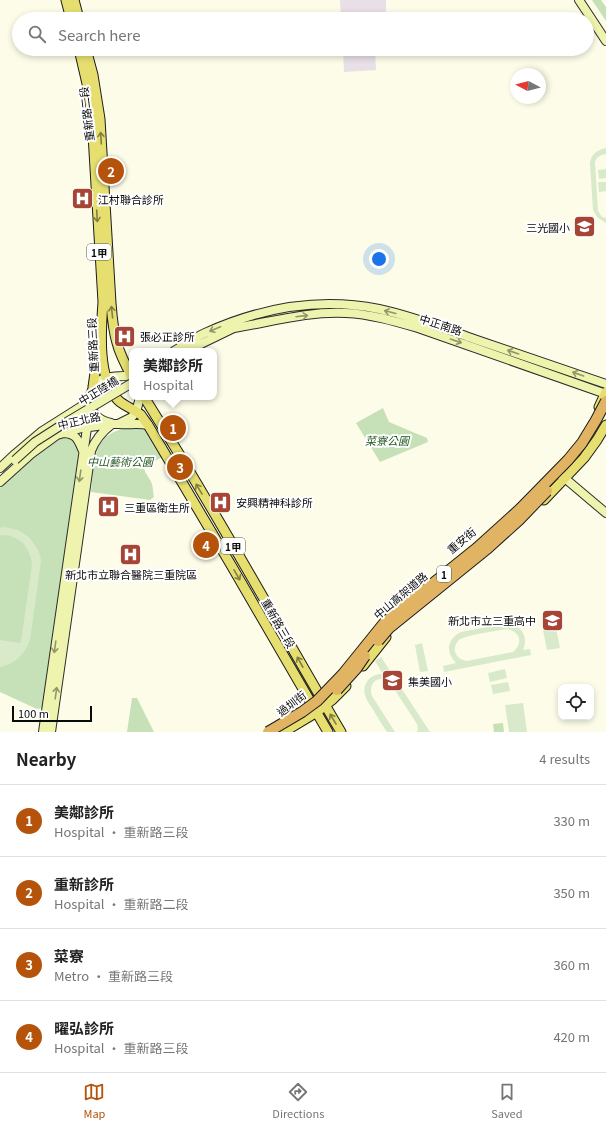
<!DOCTYPE html>
<meta charset="utf-8">
<style>
body{margin:0;font-family:Georgia,"Noto Sans TC",serif;background:#f6f6f6;color:#222}
.controls{position:absolute;right:12px;bottom:12px;display:grid;overflow:hidden;border-radius:8px;box-shadow:0 2px 6px #0003}
.controls button{width:36px;height:36px;display:grid;place-items:center;padding:0;border:0;border-bottom:1px solid #e0e0e0;background:#fff;color:#222;font:20px sans-serif}
.compass{position:absolute;left:510px;top:68px;width:36px;height:36px;border-radius:50%;background:#fff;box-shadow:0 2px 6px #0003;rotate:277deg}
.scale{position:absolute;left:12px;bottom:10px;width:80px;box-sizing:border-box;padding-left:4px;border:2px solid #0a0a0a;border-top:0;font-size:11px;line-height:14px;white-space:nowrap;color:#0a0a0a;-webkit-text-stroke:3px #fff;paint-order:stroke}
.you{position:absolute;left:379px;top:259px;width:14px;height:14px;margin:-10px;border:3px solid #fff;border-radius:50%;background:#1a73e8;box-shadow:0 0 0 6px #1a73e833}
.badge{display:grid;place-items:center;width:26px;height:26px;border-radius:50%;background:#b45309;color:#fff;font-size:13px;font-weight:700}
.pin{position:absolute;translate:-50% -50%;border:2px solid #fff;box-shadow:0 1px 4px #0006}
.popup{position:absolute;left:129px;top:348px;width:88px;height:52px;box-sizing:border-box;display:grid;place-content:center;border-radius:8px;background:#fff;filter:drop-shadow(0 1px 3px #0005);font-size:13px;white-space:nowrap;color:#767676}
.popup b{font-size:15px;color:#222}
.popup::after{content:'';position:absolute;left:50%;top:100%;margin-left:-8px;border:8px solid transparent;border-top-color:#fff}
.list{margin:0;padding:0;list-style:none}
h2{display:flex;justify-content:space-between;align-items:center;height:52px;margin:0;padding:0 16px;font-size:17px}
h2 small{font-size:13px;font-weight:400;color:#767676}
.list li{display:grid;grid-template-columns:26px 1fr auto;gap:12px;align-items:center;box-sizing:border-box;height:72px;padding:0 16px;border-top:1px solid #e0e0e0}
.list b{display:block;font-size:15px;white-space:nowrap}
.list p{margin:0;font-size:13px;white-space:nowrap;color:#767676}
.list em{font-size:13px;font-style:normal;color:#767676}
.icon{flex:none;width:22px;height:22px;fill:none;stroke:currentColor;stroke-width:2;stroke-linecap:round;stroke-linejoin:round}
.map{position:relative;flex:none;width:606px;height:732px;overflow:hidden}
.search{position:absolute;background:#fff;box-shadow:0 2px 6px #0003;left:12px;right:12px;top:12px;height:44px;display:flex;align-items:center;gap:10px;box-sizing:border-box;padding:0 14px;border-radius:22px;color:#767676;font-size:15px}
.sheet{height:340px;background:#fff}
nav{display:flex;justify-content:space-around;align-items:center;box-sizing:border-box;height:56px;border-top:1px solid #e0e0e0;background:#fff;font-size:11px;color:#767676}
nav a{display:grid;justify-items:center;gap:2px}
nav .on{color:#b45309}
.map>svg:first-child{display:block}
.industrial{fill:#e8dfe7}
.green{fill:#c6e1b8}
.pitch{fill:#d8eac9;fill-rule:evenodd}
.lines{fill:none;stroke-linecap:round;stroke-linejoin:round}
.secondary-casing{stroke:#2c2c2c;stroke-width:10}
.primary-casing{stroke:#1b1b1b;stroke-width:11}
.secondary{stroke:#eef4ad;stroke-width:8}
.primary{stroke:#e6df70;stroke-width:9}
.secondary-bridge-casing{stroke:#2c2c2c;stroke-width:10;stroke-linecap:butt}
.highway-bridge-casing{stroke:#1b1b1b;stroke-width:12;stroke-linecap:butt}
.secondary-bridge{stroke:#eef4ad;stroke-width:8}
.highway-bridge{stroke:#e0b463;stroke-width:10}
.oneway{stroke:#837f42}
.oneway2{stroke:#93966c}
.labels{text-anchor:middle;dominant-baseline:central;stroke-width:4;stroke-linejoin:round;paint-order:stroke}
.shield{fill:#fff;stroke:#545454;stroke-width:1}
.shield-label{font-size:10px;font-weight:bold;fill:#0a0a0a}
.street-label{font-size:11px;fill:#0a0a0a;stroke:#fff}
.poi-label{font-size:11px;fill:#0a0a0a;stroke:#fff;text-anchor:start}
.park-label{font-size:11px;font-style:italic;fill:#255724;stroke:#fff}
</style>
<div class="map">
<svg width="606" height="732" viewBox="0 0 606 732">
<rect width="100%" height="100%" fill="#fcfce9"/>
<!-- industrial -->
<path class="industrial" d="M340 0H386V19H341Z
M343 49H375L376 70 344 72Z"/>
<!-- green -->
<path class="green" d="M592 0H601L606 7V21Z
M383 408 389 422 427 438 428 442 380 462 356 423Z
M130 427 146 428 162 457 145 467 144 468C145 474 150 478 152 484 153 488 153 493 154 497L150 500 91 492C95 459 91 434 130 427Z
M63 436 72 438 78 448V457L43 706 42 708 37 709 0 692V488L24 464 56 439Z
M132 698H137L154 732H127Z
M503 723 504 732H494L493 724Z"/>
<!-- pitch -->
<path class="pitch" d="M606 148V154C600 155 596 157 595 163L598 211 602 217 606 218V223L597 217 593 210 590 163C591 154 597 150 606 148Z
M606 169V178L599 179 598 170Z
M598 182H606V191L599 192Z
M5 527 18 530 29 537 37 548 40 555 41 561 30 640C25 654 15 664 0 667V640L20 643 21 641 32 565C31 547 18 534 0 535V528Z
M507 623C521 625 529 636 523 650L530 649 531 655 444 672 443 666 456 663C445 652 447 639 461 632ZM506 629C520 631 524 643 513 652L467 661C462 660 457 658 455 652 454 648 456 643 459 640 465 635 497 631 506 629Z
M555 623 560 648 547 650 542 625Z
M422 643 428 671 420 672 415 645Z
M381 657 430 732H417L418 728 417 724 391 684C381 673 367 682 372 696L395 732H387C383 726 379 720 375 713 369 703 358 691 369 679 373 675 378 674 383 674L375 661Z
M505 669 507 678 490 682 488 673Z
M508 682 510 691 493 694 491 685Z
M523 703 527 732H509L505 705Z"/>
<g class="lines">
<defs>
<path id="secondary" d="M579 0 606 41
M234 328C271 322 308 311 346 313 370 314 394 321 418 328L606 394
M174 351C184 345 194 338 205 333 260 308 320 297 379 309 412 316 443 328 474 339 518 354 562 369 606 384
M188 351 201 344 238 326
M90 402C92 414 100 421 111 423
M119 424C129 425 138 423 148 425
M64 433C77 434 78 440 83 451
M0 468 15 454 41 432 82 406C90 399 89 394 94 387 102 373 119 378 132 375
M561 475 606 513
M0 482 31 454 57 435 82 428 112 424H118L132 417 136 412 139 401V397
M43 732 87 428 90 396
M51 732 91 451C95 440 103 431 112 424"/>
<path id="primary" d="M66 0 71 19
M74 0 79 19
M79 49 88 88 92 118 103 302C101 329 97 379 118 400 124 406 134 409 141 415 143 418 146 422 148 425L231 565 328 732
M86 49 93 75 100 119 111 303C112 316 113 330 117 343 120 355 126 366 132 377
M93 387 98 351
M144 397C213 506 275 620 341 732
M599 407 606 392
M544 500 584 458 597 440 606 425
M363 666 386 637
M275 732 280 730H287L317 712 332 700 346 686"/>
</defs>
<!-- secondary casing -->
<use href="#secondary" class="secondary-casing"/>
<!-- primary casing -->
<use href="#primary" class="primary-casing"/>
<!-- secondary -->
<use href="#secondary" class="secondary"/>
<!-- primary -->
<use href="#primary" class="primary"/>
<defs>
<path id="secondary-bridge" d="M15 460 35 442 60 426 132 383"/>
<path id="highway-bridge" d="M378 641 389 628 488 548 519 520 547 491
M337 690 356 669 365 656
M268 732 302 712 317 701 343 674 385 622 477 548 520 509 568 460 582 443 596 420 606 401"/>
</defs>
<!-- secondary-bridge casing -->
<use href="#secondary-bridge" class="secondary-bridge-casing"/>
<!-- highway-bridge casing -->
<use href="#highway-bridge" class="highway-bridge-casing"/>
<!-- secondary-bridge -->
<use href="#secondary-bridge" class="secondary-bridge"/>
<!-- highway-bridge -->
<use href="#highway-bridge" class="highway-bridge"/>
</g>
<!-- one-way arrows -->
<defs><path id="oneway-shaft" d="M-6 0H5M1.5-3L5.5 0L1.5 3" fill="none" stroke-width="1.6" stroke-linecap="round" stroke-linejoin="round"/></defs>
<g class="oneway">
<use href="#oneway-shaft" transform="translate(101 138) rotate(-93)"/>
<use href="#oneway-shaft" transform="translate(97 216) rotate(87)"/>
<use href="#oneway-shaft" transform="translate(112 312) rotate(-96)"/>
<use href="#oneway-shaft" transform="translate(199 489) rotate(-121)"/>
<use href="#oneway-shaft" transform="translate(237 575) rotate(60)"/>
<use href="#oneway-shaft" transform="translate(300 662) rotate(-119)"/>
<use href="#oneway-shaft" transform="translate(333 719) rotate(-121)"/>
</g>
<g class="oneway2">
<use href="#oneway-shaft" transform="translate(390 312) rotate(-166)"/>
<use href="#oneway-shaft" transform="translate(302 316) rotate(-7)"/>
<use href="#oneway-shaft" transform="translate(215 329) rotate(157)"/>
<use href="#oneway-shaft" transform="translate(456 341) rotate(19)"/>
<use href="#oneway-shaft" transform="translate(513 352) rotate(-161)"/>
<use href="#oneway-shaft" transform="translate(578 374) rotate(-161)"/>
<use href="#oneway-shaft" transform="translate(80 476) rotate(98)"/>
<use href="#oneway-shaft" transform="translate(55 647) rotate(98)"/>
<use href="#oneway-shaft" transform="translate(56 693) rotate(-82)"/>
</g>
<!-- icons -->
<defs>
<symbol id="hospital-square" viewBox="-11 -11 22 22"><rect x="-9" y="-9" width="18" height="18" rx="4" fill="#a64535" stroke="#fff"/><path d="M-5-5h3v3.5h4V-5h3V5h-3V1.5h-4V5h-3Z" fill="#fff"/></symbol>
<symbol id="school-square" viewBox="-11 -11 22 22"><rect x="-9" y="-9" width="18" height="18" rx="4" fill="#a64535" stroke="#fff"/><path d="M0-5L7-2L0 1L-7-2ZM-4 1L0 2.5L4 1V4Q0 6-4 4Z" fill="#fff"/></symbol>
</defs>
<g fill-rule="evenodd">
<use href="#hospital-square" x="70" y="186" width="25" height="25"/>
<use href="#school-square" x="572" y="214" width="25" height="25"/>
<use href="#hospital-square" x="112" y="324" width="25" height="25"/>
<use href="#hospital-square" x="208" y="490" width="25" height="25"/>
<use href="#hospital-square" x="96" y="494" width="25" height="25"/>
<use href="#hospital-square" x="118" y="542" width="25" height="25"/>
<use href="#school-square" x="540" y="608" width="25" height="25"/>
<use href="#school-square" x="380" y="668" width="25" height="25"/>
</g>
<g class="labels">
<!-- shield labels -->
<g class="shield">
<rect x="87" y="244" width="24" height="16" rx="3"/>
<rect x="221" y="538" width="24" height="16" rx="3"/>
<rect x="437" y="566" width="14" height="16" rx="3"/>
</g>
<g class="shield-label">
<text x="99" y="252">1甲</text>
<text x="233" y="546">1甲</text>
<text x="444" y="574">1</text>
</g>
<!-- street labels -->
<g class="street-label">
<text transform="translate(86 114) rotate(-97)">重新路二段</text>
<text transform="translate(441 324) rotate(18)">中正南路</text>
<text transform="translate(92 345) rotate(-93)">重新路三段</text>
<text transform="translate(98 390) rotate(-31)">中正陸橋</text>
<text transform="translate(79 420) rotate(-13)">中正北路</text>
<text transform="translate(461 540) rotate(-40)">重安街</text>
<text transform="translate(400 595) rotate(-40)">中山高架道路</text>
<text transform="translate(279 623) rotate(60)">重新路三段</text>
<text transform="translate(291 703) rotate(-38)">過圳街</text>
</g>
<!-- poi labels -->
<g class="poi-label">
<text x="98" y="199">江村聯合診所</text>
<text x="570" y="227" text-anchor="end">三光國小</text>
<text x="140" y="336">張必正診所</text>
<text x="236" y="502">安興精神科診所</text>
<text x="124" y="507">三重區衛生所</text>
<text x="131" y="574" text-anchor="middle">新北市立聯合醫院三重院區</text>
<text x="536" y="620" text-anchor="end">新北市立三重高中</text>
<text x="408" y="681">集美國小</text>
</g>
<!-- park labels -->
<g class="park-label">
<text x="387" y="440">菜寮公園</text>
<text x="120" y="461">中山藝術公園</text>
</g>
</g>
</svg>
<div class="controls">
<button><svg class="icon" aria-label="locate" viewBox="0 0 24 24"><circle cx="12" cy="12" r="6"/><path d="M12 2v4M12 18v4M2 12h4M18 12h4"/></svg></button>
</div>
<svg class="compass" viewBox="-18 -18 36 36"><path d="M0-13l5 13h-10z" fill="#e53935"/><path d="M0 13l5-13h-10z" fill="#767676"/></svg>
<div class="scale">100 m</div>
<div class="you"></div>
<div class="pin badge" style="left:173px;top:428px">1</div>
<div class="popup"><b>美鄰診所</b>Hospital</div>
<div class="pin badge" style="left:111px;top:171px">2</div>
<div class="pin badge" style="left:180px;top:467px">3</div>
<div class="pin badge" style="left:206px;top:545px">4</div>
<div class="search"><svg class="icon" aria-label="search" viewBox="0 0 24 24"><circle cx="10" cy="10" r="6"/><path d="M15 15l6 6"/></svg>Search here</div>
</div>
<section class="sheet">
<h2>Nearby<small>4 results</small></h2>
<ul class="list">
<li><span class="badge">1</span><div><b>美鄰診所</b><p>Hospital · 重新路三段</p></div><em>330 m</em></li>
<li><span class="badge">2</span><div><b>重新診所</b><p>Hospital · 重新路二段</p></div><em>350 m</em></li>
<li><span class="badge">3</span><div><b>菜寮</b><p>Metro · 重新路三段</p></div><em>360 m</em></li>
<li><span class="badge">4</span><div><b>曜弘診所</b><p>Hospital · 重新路三段</p></div><em>420 m</em></li>
</ul>
</section>
<nav>
<a class="on"><svg class="icon" aria-label="map" viewBox="0 0 24 24"><path d="M3 6l6-2 6 2 6-2v14l-6 2-6-2-6 2zM9 4v14M15 6v14"/></svg>Map</a>
<a><svg class="icon" aria-label="directions" viewBox="0 0 24 24"><path d="M12 3l9 9-9 9-9-9zM9 14v-3h6M13 9l2 2-2 2"/></svg>Directions</a>
<a><svg class="icon" aria-label="saved" viewBox="0 0 24 24"><path d="M7 4h10v16l-5-4-5 4z"/></svg>Saved</a>
</nav>
